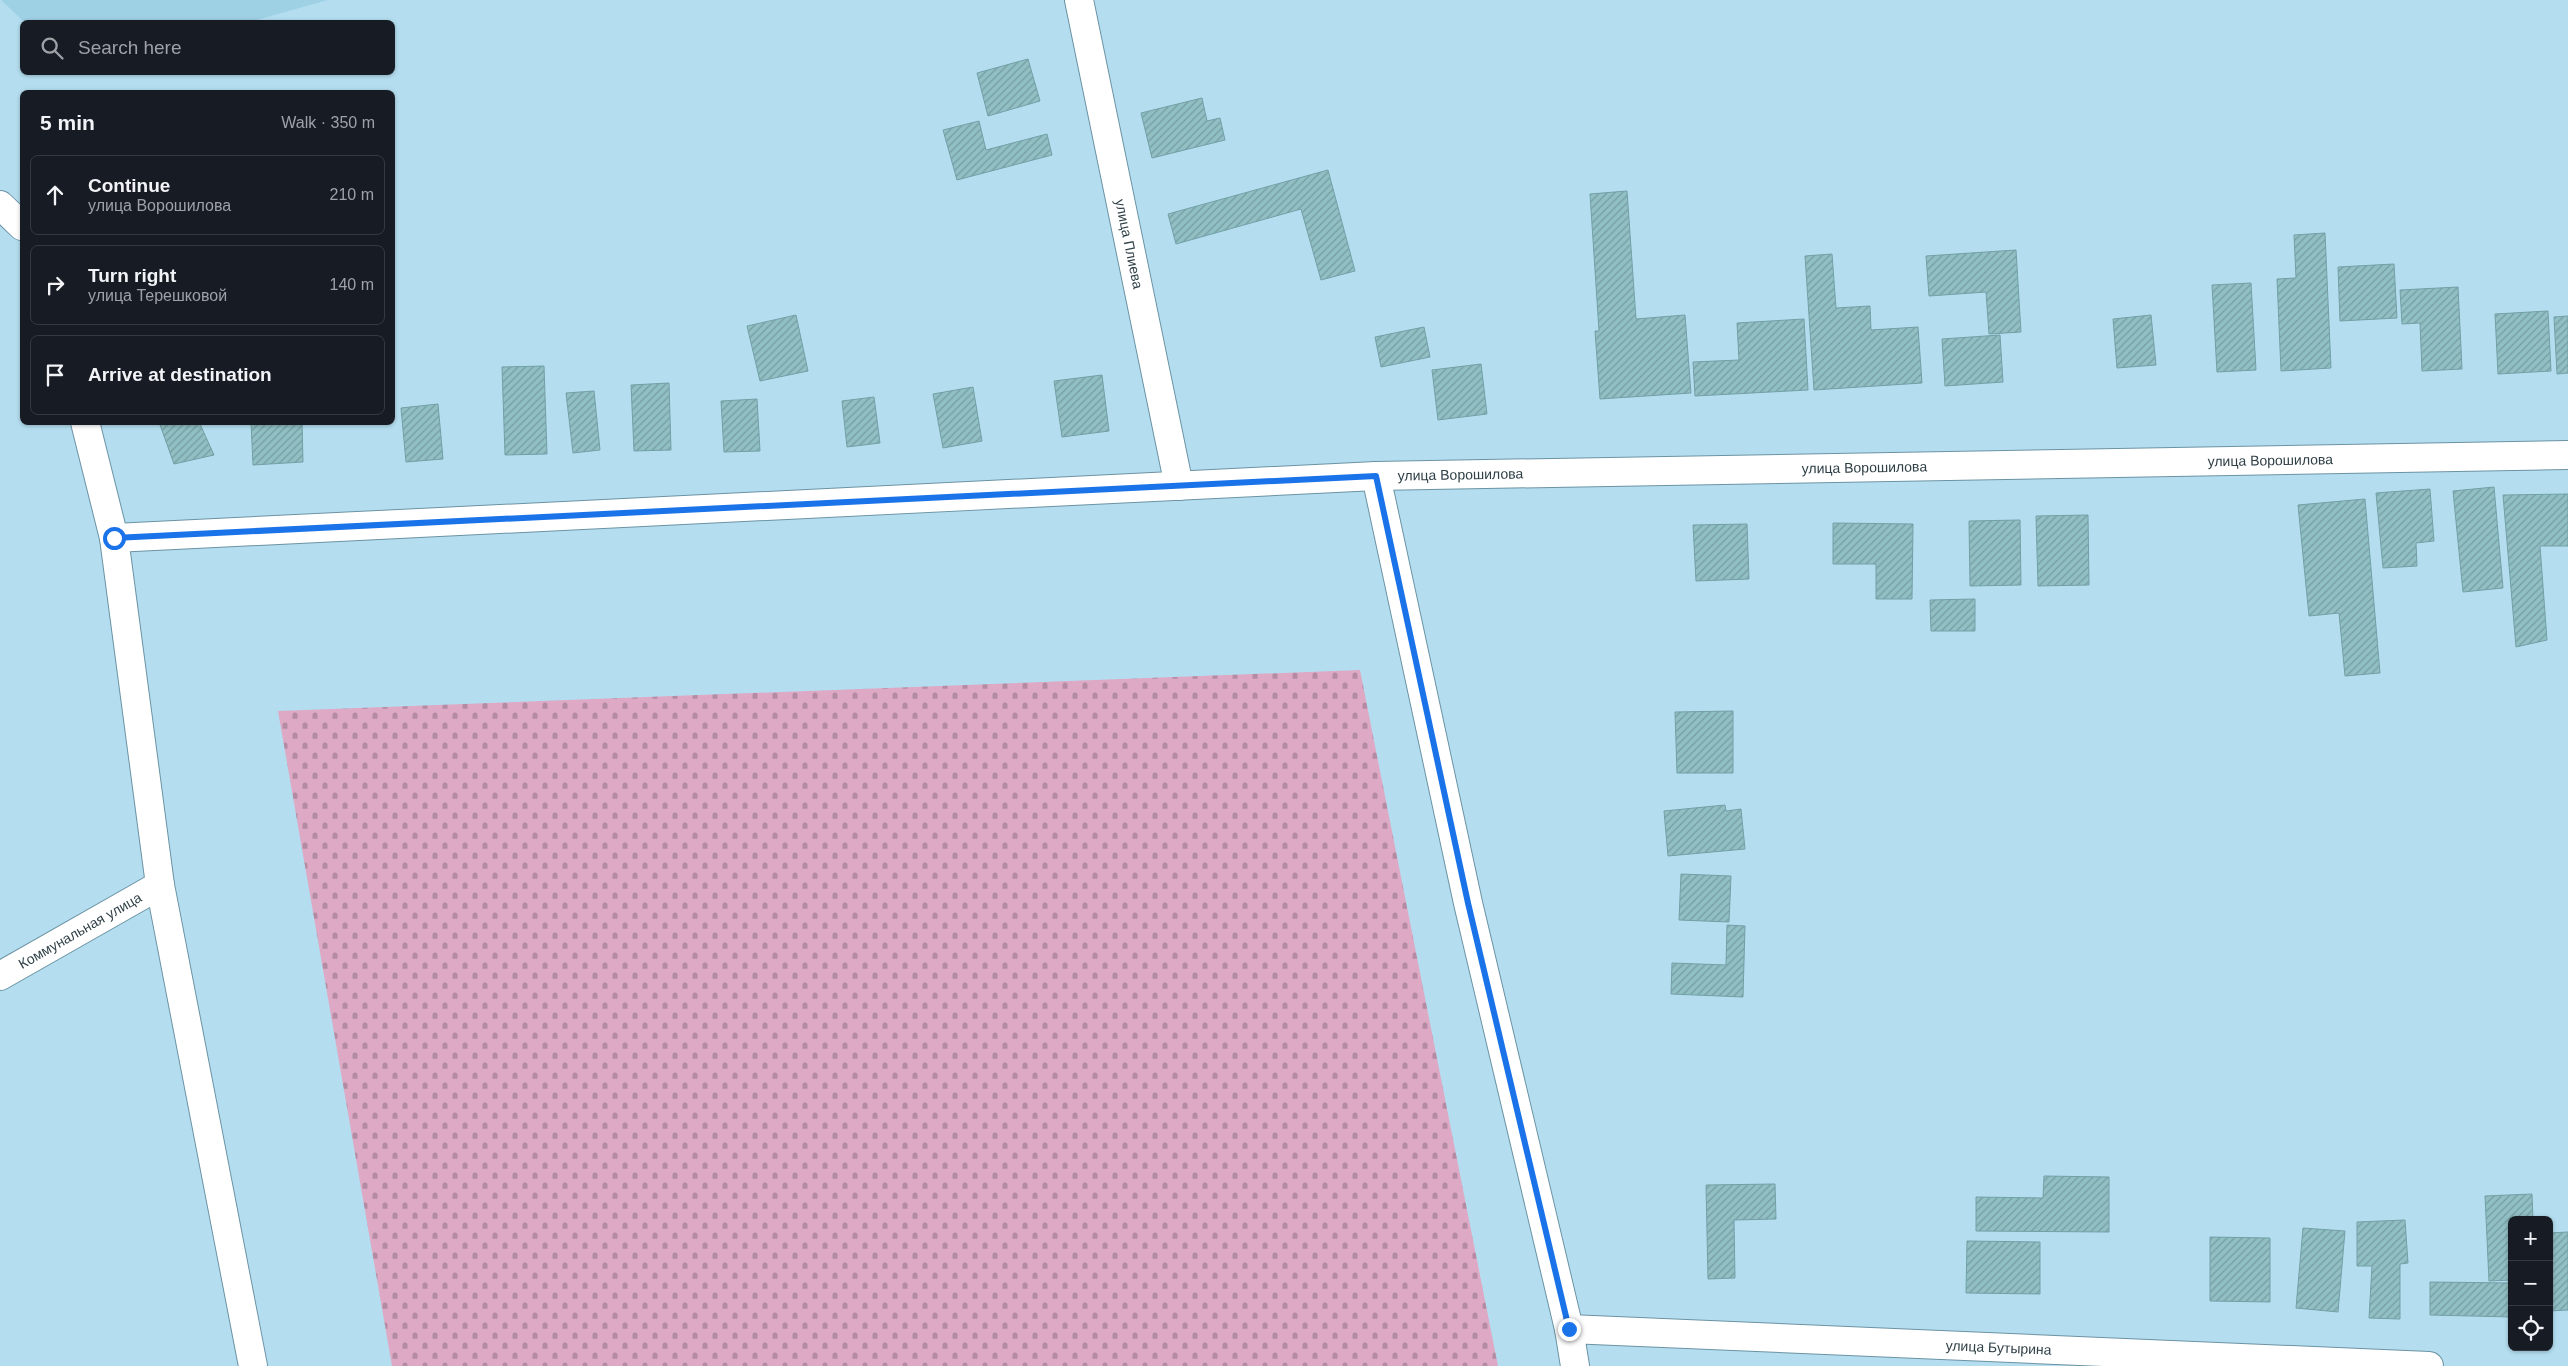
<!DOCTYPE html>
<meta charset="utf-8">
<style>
body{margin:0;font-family:Arial,sans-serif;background:#242831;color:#f1f3f6}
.controls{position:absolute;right:15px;bottom:15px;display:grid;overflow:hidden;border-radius:8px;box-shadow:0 1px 4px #0004}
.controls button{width:45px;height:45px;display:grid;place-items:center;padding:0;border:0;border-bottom:1px solid #363941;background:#171b24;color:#f1f3f6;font:25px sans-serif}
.stop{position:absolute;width:15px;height:15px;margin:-11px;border:4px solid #1a73e8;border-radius:50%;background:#fff}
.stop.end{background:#1a73e8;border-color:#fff;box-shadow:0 1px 5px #0008}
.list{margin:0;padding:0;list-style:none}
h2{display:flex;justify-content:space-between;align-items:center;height:65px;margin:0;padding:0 20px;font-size:21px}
h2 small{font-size:16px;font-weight:400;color:#9ea1a6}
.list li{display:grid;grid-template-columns:32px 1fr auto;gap:15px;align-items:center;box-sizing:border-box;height:80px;margin:0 10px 10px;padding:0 10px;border:1px solid #363941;border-radius:8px}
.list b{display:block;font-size:19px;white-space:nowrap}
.list p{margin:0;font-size:16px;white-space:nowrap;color:#9ea1a6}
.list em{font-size:16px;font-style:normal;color:#9ea1a6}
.icon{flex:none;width:28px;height:28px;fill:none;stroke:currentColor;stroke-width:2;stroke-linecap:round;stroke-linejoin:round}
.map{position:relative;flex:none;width:2568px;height:1366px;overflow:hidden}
.search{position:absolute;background:#171b24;box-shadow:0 1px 4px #0004;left:20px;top:20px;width:375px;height:55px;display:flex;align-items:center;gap:12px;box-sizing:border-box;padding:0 18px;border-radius:8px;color:#9ea1a6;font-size:19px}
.panel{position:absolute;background:#171b24;box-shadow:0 1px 4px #0004;left:20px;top:90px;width:375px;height:335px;border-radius:8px}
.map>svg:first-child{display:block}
.built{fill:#9fd1e5}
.cemetery{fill:url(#cemetery-stones)}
.building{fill:url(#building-hatch);stroke:#72a0a6}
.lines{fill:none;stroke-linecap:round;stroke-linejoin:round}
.minor-casing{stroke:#6b93a3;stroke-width:30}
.minor{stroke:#fff;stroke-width:28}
.route{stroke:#1a73e8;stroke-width:6}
.labels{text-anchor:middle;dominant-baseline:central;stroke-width:5;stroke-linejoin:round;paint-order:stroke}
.street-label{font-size:14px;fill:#2e3f46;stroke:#c1ebfd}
</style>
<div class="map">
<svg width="2568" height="1366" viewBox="0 0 2568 1366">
<defs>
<pattern id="cemetery-stones" width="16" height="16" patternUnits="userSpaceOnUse" patternTransform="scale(1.25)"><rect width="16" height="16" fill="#dda9c5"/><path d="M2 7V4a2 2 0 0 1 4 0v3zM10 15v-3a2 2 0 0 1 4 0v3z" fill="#b48ba2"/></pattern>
<pattern id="building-hatch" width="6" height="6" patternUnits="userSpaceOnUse" patternTransform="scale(1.25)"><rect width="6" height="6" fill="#90bfc4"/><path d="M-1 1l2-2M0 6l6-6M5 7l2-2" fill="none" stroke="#769da1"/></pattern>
</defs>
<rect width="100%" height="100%" fill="#b4def0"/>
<!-- built -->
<path class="built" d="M1 0H328L250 22H24Z"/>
<!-- cemetery -->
<path class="cemetery" d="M1360 670 1498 1366H392L278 711Z"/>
<!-- building -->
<path class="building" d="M1028 59 1040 101 988 116 977 73Z
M1202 98 1207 121 1220 118 1225 140 1152 158 1141 113Z
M979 121 986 150 1047 134 1052 155 957 180 943 130Z
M1328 170 1355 271 1321 280 1301 209 1176 244 1168 214Z
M1627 191 1636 319 1685 315 1691 393 1600 399 1595 331H1599L1590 194Z
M2325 233 2331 368 2281 371 2277 279 2296 278 2294 235Z
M2016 250 2021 332 1989 334 1986 292 1929 296 1926 256Z
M1832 254 1836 308 1870 306 1871 330 1918 327 1922 383 1814 390 1805 256Z
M2394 264 2397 318 2340 321 2338 267Z
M2251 283 2256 370 2217 372 2212 285Z
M2458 287 2462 369 2422 371 2420 323 2402 324 2400 290Z
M2548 311 2551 371 2498 374 2495 314Z
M796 315 808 371 760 381 747 326Z
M2151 315 2156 365 2117 368 2113 319Z
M2568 316V373L2557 374 2554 317Z
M1804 319 1808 390 1695 396 1693 362 1739 360 1737 323Z
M1424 327 1430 357 1381 367 1375 337Z
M2000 335 2003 382 1945 386 1942 339Z
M1481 364 1487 414 1438 420 1432 370Z
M544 366 547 454 505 455 502 367Z
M1102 375 1109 431 1062 437 1054 381Z
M669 383 671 450 634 451 631 385Z
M973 387 982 441 943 448 933 394Z
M594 391 600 450 573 453 566 393Z
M874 397 880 443 847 447 842 401Z
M757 399 760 451 724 452 721 401Z
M438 404 443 459 406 462 401 408Z
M159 422H209L200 424 214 455 174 464Z
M251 422H302L303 462 253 465Z
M2494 487 2503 588 2463 592 2453 491Z
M2430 489 2434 541 2416 543 2417 566 2383 568 2376 493Z
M2568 494V546H2540L2547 640 2516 647 2503 495Z
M2365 499 2380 673 2345 676 2339 613 2309 616 2298 505Z
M2088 515 2089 585 2038 586 2036 516Z
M2020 520 2021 585 1970 586 1969 521Z
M1833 523 1913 524 1912 599H1876V564H1833Z
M1747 524 1749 579 1696 581 1693 525Z
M1975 599V631H1931L1930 600Z
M1733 711V773H1677L1675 712Z
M1725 805 1726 811 1741 809 1745 849 1668 856 1664 811Z
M1681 874 1731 876 1729 922 1679 920Z
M1727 925 1745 926 1743 997 1671 994 1672 963 1726 965Z
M2044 1176 2109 1177V1232L1976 1231V1197L2043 1198Z
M1775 1184 1776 1219 1734 1220 1735 1278 1708 1279 1706 1185Z
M2532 1194 2533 1220H2512V1280L2489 1281 2485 1196Z
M2405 1220 2408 1263 2400 1264V1319L2369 1318 2372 1266H2357V1222Z
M2303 1228 2345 1231 2338 1312 2296 1308Z
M2568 1232V1310L2549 1311V1233Z
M2210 1237 2270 1238V1302L2210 1301Z
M1967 1241 2040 1242V1294L1966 1293Z
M2430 1282 2512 1283V1317L2430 1315Z"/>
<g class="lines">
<defs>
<g id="minor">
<path id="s1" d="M1079 0 1179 486"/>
<path d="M0 205 22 226"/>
<path d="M85 422 114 538 160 885 253 1366"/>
<path d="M1376 476 1468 903 1569 1329 1575 1366"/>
<path id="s2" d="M114 538 1376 476 2568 455"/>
<path id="s3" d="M0 976 160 885"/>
<path id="s4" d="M1569 1329 2429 1366"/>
</g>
</defs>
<!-- minor casing -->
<use href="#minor" class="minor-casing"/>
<!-- minor -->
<use href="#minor" class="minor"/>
</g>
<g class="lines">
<!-- route -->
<path class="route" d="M114 538 1376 476 1468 903 1569 1329"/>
</g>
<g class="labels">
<!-- street labels -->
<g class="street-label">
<text stroke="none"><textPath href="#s1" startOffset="249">улица Плиева</textPath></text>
<text stroke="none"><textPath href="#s2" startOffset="2158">улица Ворошилова</textPath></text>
<text stroke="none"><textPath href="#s2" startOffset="1752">улица Ворошилова</textPath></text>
<text stroke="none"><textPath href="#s2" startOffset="1348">улица Ворошилова</textPath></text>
<text stroke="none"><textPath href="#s3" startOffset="92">Коммунальная улица</textPath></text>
<text stroke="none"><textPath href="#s4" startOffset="430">улица Бутырина</textPath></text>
</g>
</g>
</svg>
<div class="controls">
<button>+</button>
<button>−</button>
<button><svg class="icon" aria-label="locate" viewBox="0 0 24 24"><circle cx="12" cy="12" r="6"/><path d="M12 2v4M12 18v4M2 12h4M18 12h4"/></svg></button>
</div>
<div class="stop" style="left:114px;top:538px"></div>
<div class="stop end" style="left:1569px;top:1329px"></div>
<div class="search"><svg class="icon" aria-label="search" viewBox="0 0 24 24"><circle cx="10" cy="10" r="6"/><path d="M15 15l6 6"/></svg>Search here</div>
<section class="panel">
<h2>5 min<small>Walk · 350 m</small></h2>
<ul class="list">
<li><svg class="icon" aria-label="ahead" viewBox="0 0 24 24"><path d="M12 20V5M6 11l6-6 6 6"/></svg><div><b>Continue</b><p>улица Ворошилова</p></div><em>210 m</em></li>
<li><svg class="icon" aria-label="right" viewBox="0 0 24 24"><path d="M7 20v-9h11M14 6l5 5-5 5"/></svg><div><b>Turn right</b><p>улица Терешковой</p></div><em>140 m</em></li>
<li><svg class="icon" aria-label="arrive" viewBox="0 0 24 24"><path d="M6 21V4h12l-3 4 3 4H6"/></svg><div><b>Arrive at destination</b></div></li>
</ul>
</section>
</div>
